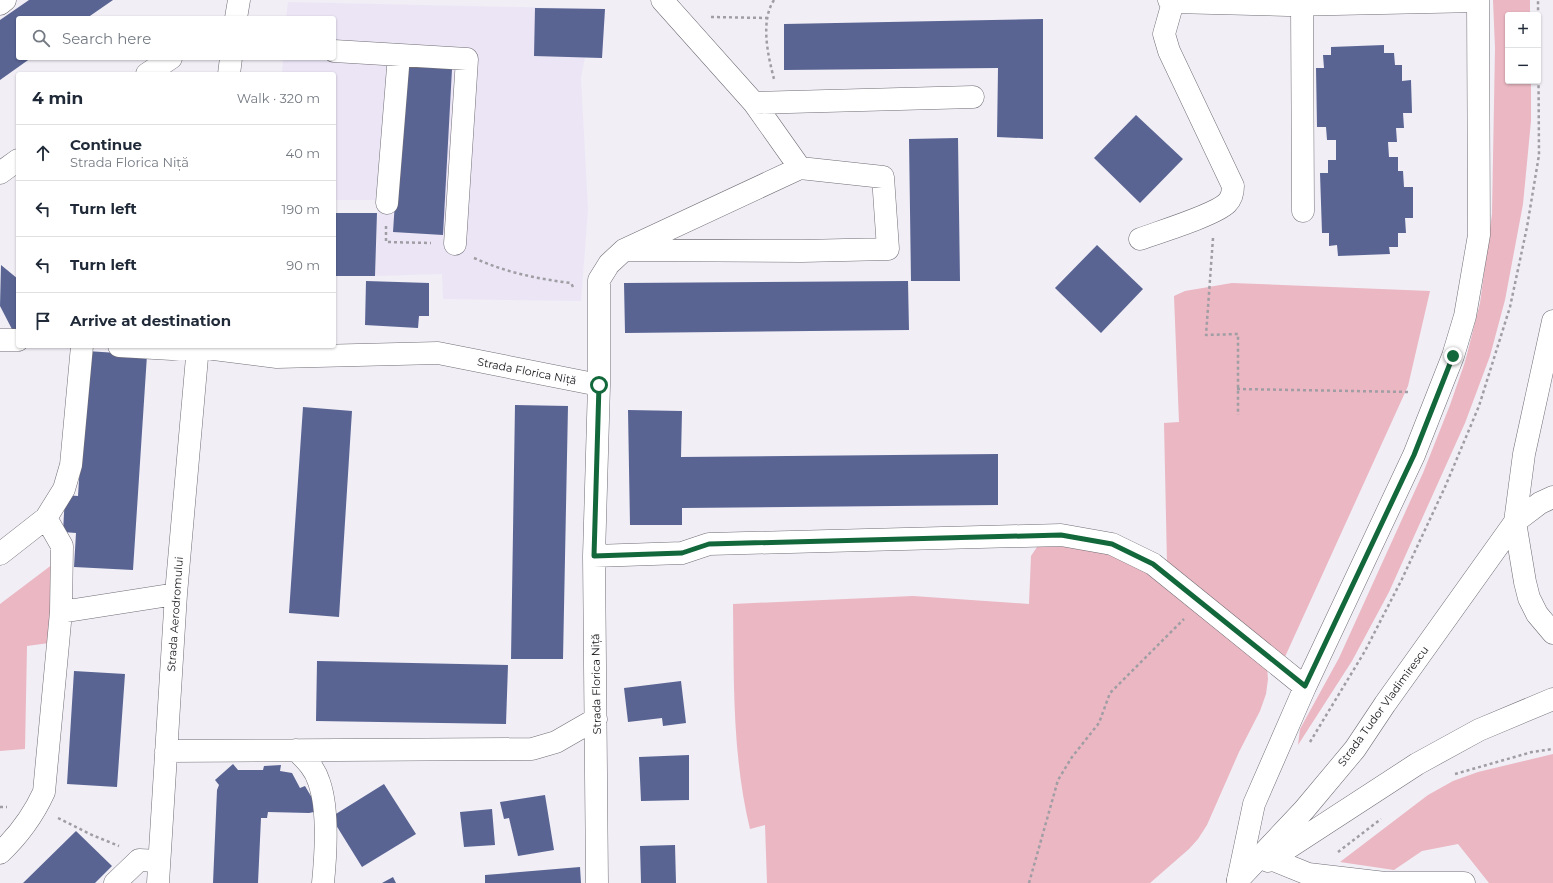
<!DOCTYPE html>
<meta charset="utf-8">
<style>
body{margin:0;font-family:Montserrat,sans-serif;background:#f6f6f7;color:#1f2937}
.controls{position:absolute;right:12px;top:12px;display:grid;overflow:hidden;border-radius:4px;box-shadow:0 1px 3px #0004}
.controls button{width:36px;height:36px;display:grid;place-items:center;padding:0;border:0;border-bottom:1px solid #e0e1e3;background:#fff;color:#1f2937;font:20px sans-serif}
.stop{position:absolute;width:12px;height:12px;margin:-9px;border:3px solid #12683a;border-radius:50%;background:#fff}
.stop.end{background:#12683a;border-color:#fff;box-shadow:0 1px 4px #0008}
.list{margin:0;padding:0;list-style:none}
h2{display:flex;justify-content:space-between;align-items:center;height:52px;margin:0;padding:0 16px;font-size:17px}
h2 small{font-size:13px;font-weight:400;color:#747a83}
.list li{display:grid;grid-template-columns:26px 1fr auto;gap:12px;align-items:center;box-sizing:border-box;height:56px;padding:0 16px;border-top:1px solid #e0e1e3}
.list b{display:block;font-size:15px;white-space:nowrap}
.list p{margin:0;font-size:13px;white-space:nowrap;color:#747a83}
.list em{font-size:13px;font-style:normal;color:#747a83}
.icon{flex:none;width:22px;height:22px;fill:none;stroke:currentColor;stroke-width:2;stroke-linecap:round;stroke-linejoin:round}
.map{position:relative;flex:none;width:1553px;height:883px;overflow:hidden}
.search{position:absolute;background:#fff;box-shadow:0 1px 3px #0004;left:16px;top:16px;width:320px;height:44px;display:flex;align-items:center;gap:10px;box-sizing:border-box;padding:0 14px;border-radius:4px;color:#747a83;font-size:15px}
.panel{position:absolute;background:#fff;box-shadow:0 1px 3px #0004;left:16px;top:72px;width:320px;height:276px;border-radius:4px}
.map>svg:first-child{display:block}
.built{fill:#ebe5f5}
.green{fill:#eab7c2}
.building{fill:#596493}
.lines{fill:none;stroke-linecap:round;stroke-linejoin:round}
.minor-casing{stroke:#706d75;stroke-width:23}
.major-casing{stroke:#706d75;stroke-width:23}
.path{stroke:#a09ea4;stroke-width:2.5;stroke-dasharray:3 3;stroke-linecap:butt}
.minor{stroke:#fff;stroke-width:22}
.major{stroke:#fff;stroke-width:22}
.route{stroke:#12683a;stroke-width:5}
.labels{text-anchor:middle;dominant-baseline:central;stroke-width:3;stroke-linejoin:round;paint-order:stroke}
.street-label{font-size:11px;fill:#18171a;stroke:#fdfdfe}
</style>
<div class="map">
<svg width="1553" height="883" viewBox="0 0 1553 883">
<rect width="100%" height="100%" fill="#f1eef6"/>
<!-- built -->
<path class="built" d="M288 2 605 9 602 58 585 57 581 78 588 210 581 301 443 299 442 274 375 276 378 200H334V74H282L283 58H334V18H286Z"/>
<!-- green -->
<path class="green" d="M1493 0H1530V15H1508V81H1531V121L1523 204 1505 300 1490 356 1465 423 1389 592 1352 661 1298 745 1300 729 1339 658 1423 473 1450 405 1465 362 1480 303 1492 214 1495 48Z
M1232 283 1430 291 1408 386 1284 659 1167 564 1164 423 1179 422 1174 296 1185 291Z
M1074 546 1106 552 1137 565 1267 667 1268 679 1266 694 1260 711 1239 752 1207 825 1198 839 1189 849 1150 883H767L765 825 750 829C732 755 734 679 733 604L913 596 1029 604 1031 556 1037 547Z
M53 564 49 643 27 646 25 749 0 751V604Z
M1553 754V883H1489L1458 844 1422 851 1394 870 1340 862 1428 795 1453 781 1478 772Z"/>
<!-- building -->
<path class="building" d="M29 0H113L87 18H18V58H31L0 80V20Z
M535 8 605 9 602 58 534 56Z
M1043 19V139L997 137 998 68 784 70V24Z
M1384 45V53H1394L1395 65H1402V81L1411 80 1412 113H1403L1404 128H1396L1397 142H1388L1389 157H1398V171H1403L1404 187H1413V218H1405L1406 233H1398V247H1389L1390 254 1338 256 1337 245 1329 246V233H1322L1320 173H1328V160H1336V140H1327L1326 127H1317L1316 68H1324L1323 55H1331V47Z
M404 64 452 69 443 235 393 232Z
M1136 115 1183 159 1140 203 1094 158Z
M958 138 960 281H911L909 139Z
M334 213H377L375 276H334Z
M1097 245 1143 289 1101 333 1055 288Z
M1 265 18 279V336L15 335 0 306Z
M366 281 429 283V316H419L418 328 365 325Z
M908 281 909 330 625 333 624 283Z
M87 351 147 355 133 570 74 567 76 533 63 532 65 495 78 496Z
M515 405 568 406 563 659H511Z
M303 407 352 411 339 617 289 613Z
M628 410 682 411 681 457 998 454V505L682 508V525H630Z
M317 661 508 665 506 724 316 721Z
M74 671 125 674 117 787 67 784Z
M681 681 686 723 663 726 662 718 628 722 624 688Z
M689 755V800L641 801 639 757Z
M233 764 238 770H263L264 766 281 765 280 771 292 773 300 788 305 786 315 803 316 809 314 812 309 813 268 812 267 818H261L258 883H213L217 790 219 785 215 780Z
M384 784 416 834 362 867 331 817Z
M545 795 554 850 518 856 509 818 504 819 500 802Z
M492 809 495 845 464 847 460 812Z
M76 831 112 866 95 883H23Z
M675 845 676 883H641L640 846Z
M580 867 581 883H485V875Z
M393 877 396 883H382Z"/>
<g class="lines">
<defs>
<path id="minor" d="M1169 0 1173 2 1288 5 1478 1
M0 4 5 0
M1302 5 1303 211
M236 18 239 0
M334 51 467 59 455 244
M147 74 171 58
M229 74 231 58
M754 103 973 97
M0 173 18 160
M387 203 399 55
M1140 239C1159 232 1215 215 1227 203 1232 198 1233 192 1233 186L1169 51 1164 34 1173 2
M624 250 802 251 888 249 883 177 800 168 754 103 662 0
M0 340H18
M119 346 172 349 198 347 277 357 438 353 599 385 594 556 597 883
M599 385V280L609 264 624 250 800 168
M0 554 46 518
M594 556 682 553 709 544 1061 535 1112 544 1153 564 1305 687
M61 612 176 594
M296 750C305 759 315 768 319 782 329 810 326 853 323 883
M166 751 532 749 556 742 596 719
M0 853C19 835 33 816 44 792L61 612 62 546 46 518 64 489 71 465 82 346
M1271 859 1308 874 1385 883H1464
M1238 880 1254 804 1305 687 1414 455 1453 356 1465 316 1479 235 1478 0
M115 883 139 860 159 861
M158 883 176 594 198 346"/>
<path id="major" d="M1553 321 1524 454 1515 522 1525 582 1529 598 1537 614 1553 633
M1268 861 1417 764 1479 730 1553 699
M1238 880 1304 810 1355 749 1385 704 1515 522 1540 503 1553 497"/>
</defs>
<!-- minor casing -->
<use href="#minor" class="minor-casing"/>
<!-- major casing -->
<use href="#major" class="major-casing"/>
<!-- path -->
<path class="path" d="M774 0C760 21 768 56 774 79
M711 17 767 18
M386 226V242L431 243
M1213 238 1206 335 1238 334V415
M474 258C505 272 537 279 571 283L573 287
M1237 389 1410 392
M1310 742 1365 651 1402 579 1445 487 1479 406 1510 307 1527 227 1539 155 1538 0
M1455 774 1532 752 1553 749
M0 807H7
M58 818 92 835 119 846
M1338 852 1381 819
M1029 883 1058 780 1072 757 1099 723 1110 693 1184 619"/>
<!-- minor -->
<use href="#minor" class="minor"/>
<!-- major -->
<use href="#major" class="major"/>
</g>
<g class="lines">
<!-- route -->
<path class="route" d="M599 385 594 556 682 553 709 544 1061 535 1112 544 1153 564 1305 686 1414 455 1453 356"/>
</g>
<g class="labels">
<!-- street labels -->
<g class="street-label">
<text transform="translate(527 371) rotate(11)">Strada Florica Niță</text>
<text transform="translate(175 614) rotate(-86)">Strada Aerodromului</text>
<text transform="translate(596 684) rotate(-91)">Strada Florica Niță</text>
<text transform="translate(1383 706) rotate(-54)">Strada Tudor Vladimirescu</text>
</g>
</g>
</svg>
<div class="controls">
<button>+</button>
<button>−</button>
</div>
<div class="stop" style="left:599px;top:385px"></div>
<div class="stop end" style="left:1453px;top:356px"></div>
<div class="search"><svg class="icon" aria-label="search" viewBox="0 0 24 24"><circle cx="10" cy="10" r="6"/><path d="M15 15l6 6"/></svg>Search here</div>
<section class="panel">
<h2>4 min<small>Walk · 320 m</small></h2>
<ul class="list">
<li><svg class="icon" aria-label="ahead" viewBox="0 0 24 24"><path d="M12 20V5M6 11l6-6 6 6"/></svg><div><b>Continue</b><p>Strada Florica Niță</p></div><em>40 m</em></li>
<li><svg class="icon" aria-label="left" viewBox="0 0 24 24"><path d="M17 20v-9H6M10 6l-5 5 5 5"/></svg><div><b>Turn left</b></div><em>190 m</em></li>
<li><svg class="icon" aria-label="left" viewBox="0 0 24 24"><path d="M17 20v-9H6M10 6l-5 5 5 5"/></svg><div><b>Turn left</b></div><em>90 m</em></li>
<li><svg class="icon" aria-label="arrive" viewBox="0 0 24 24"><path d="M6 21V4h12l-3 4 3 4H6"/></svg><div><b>Arrive at destination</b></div></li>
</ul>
</section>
</div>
